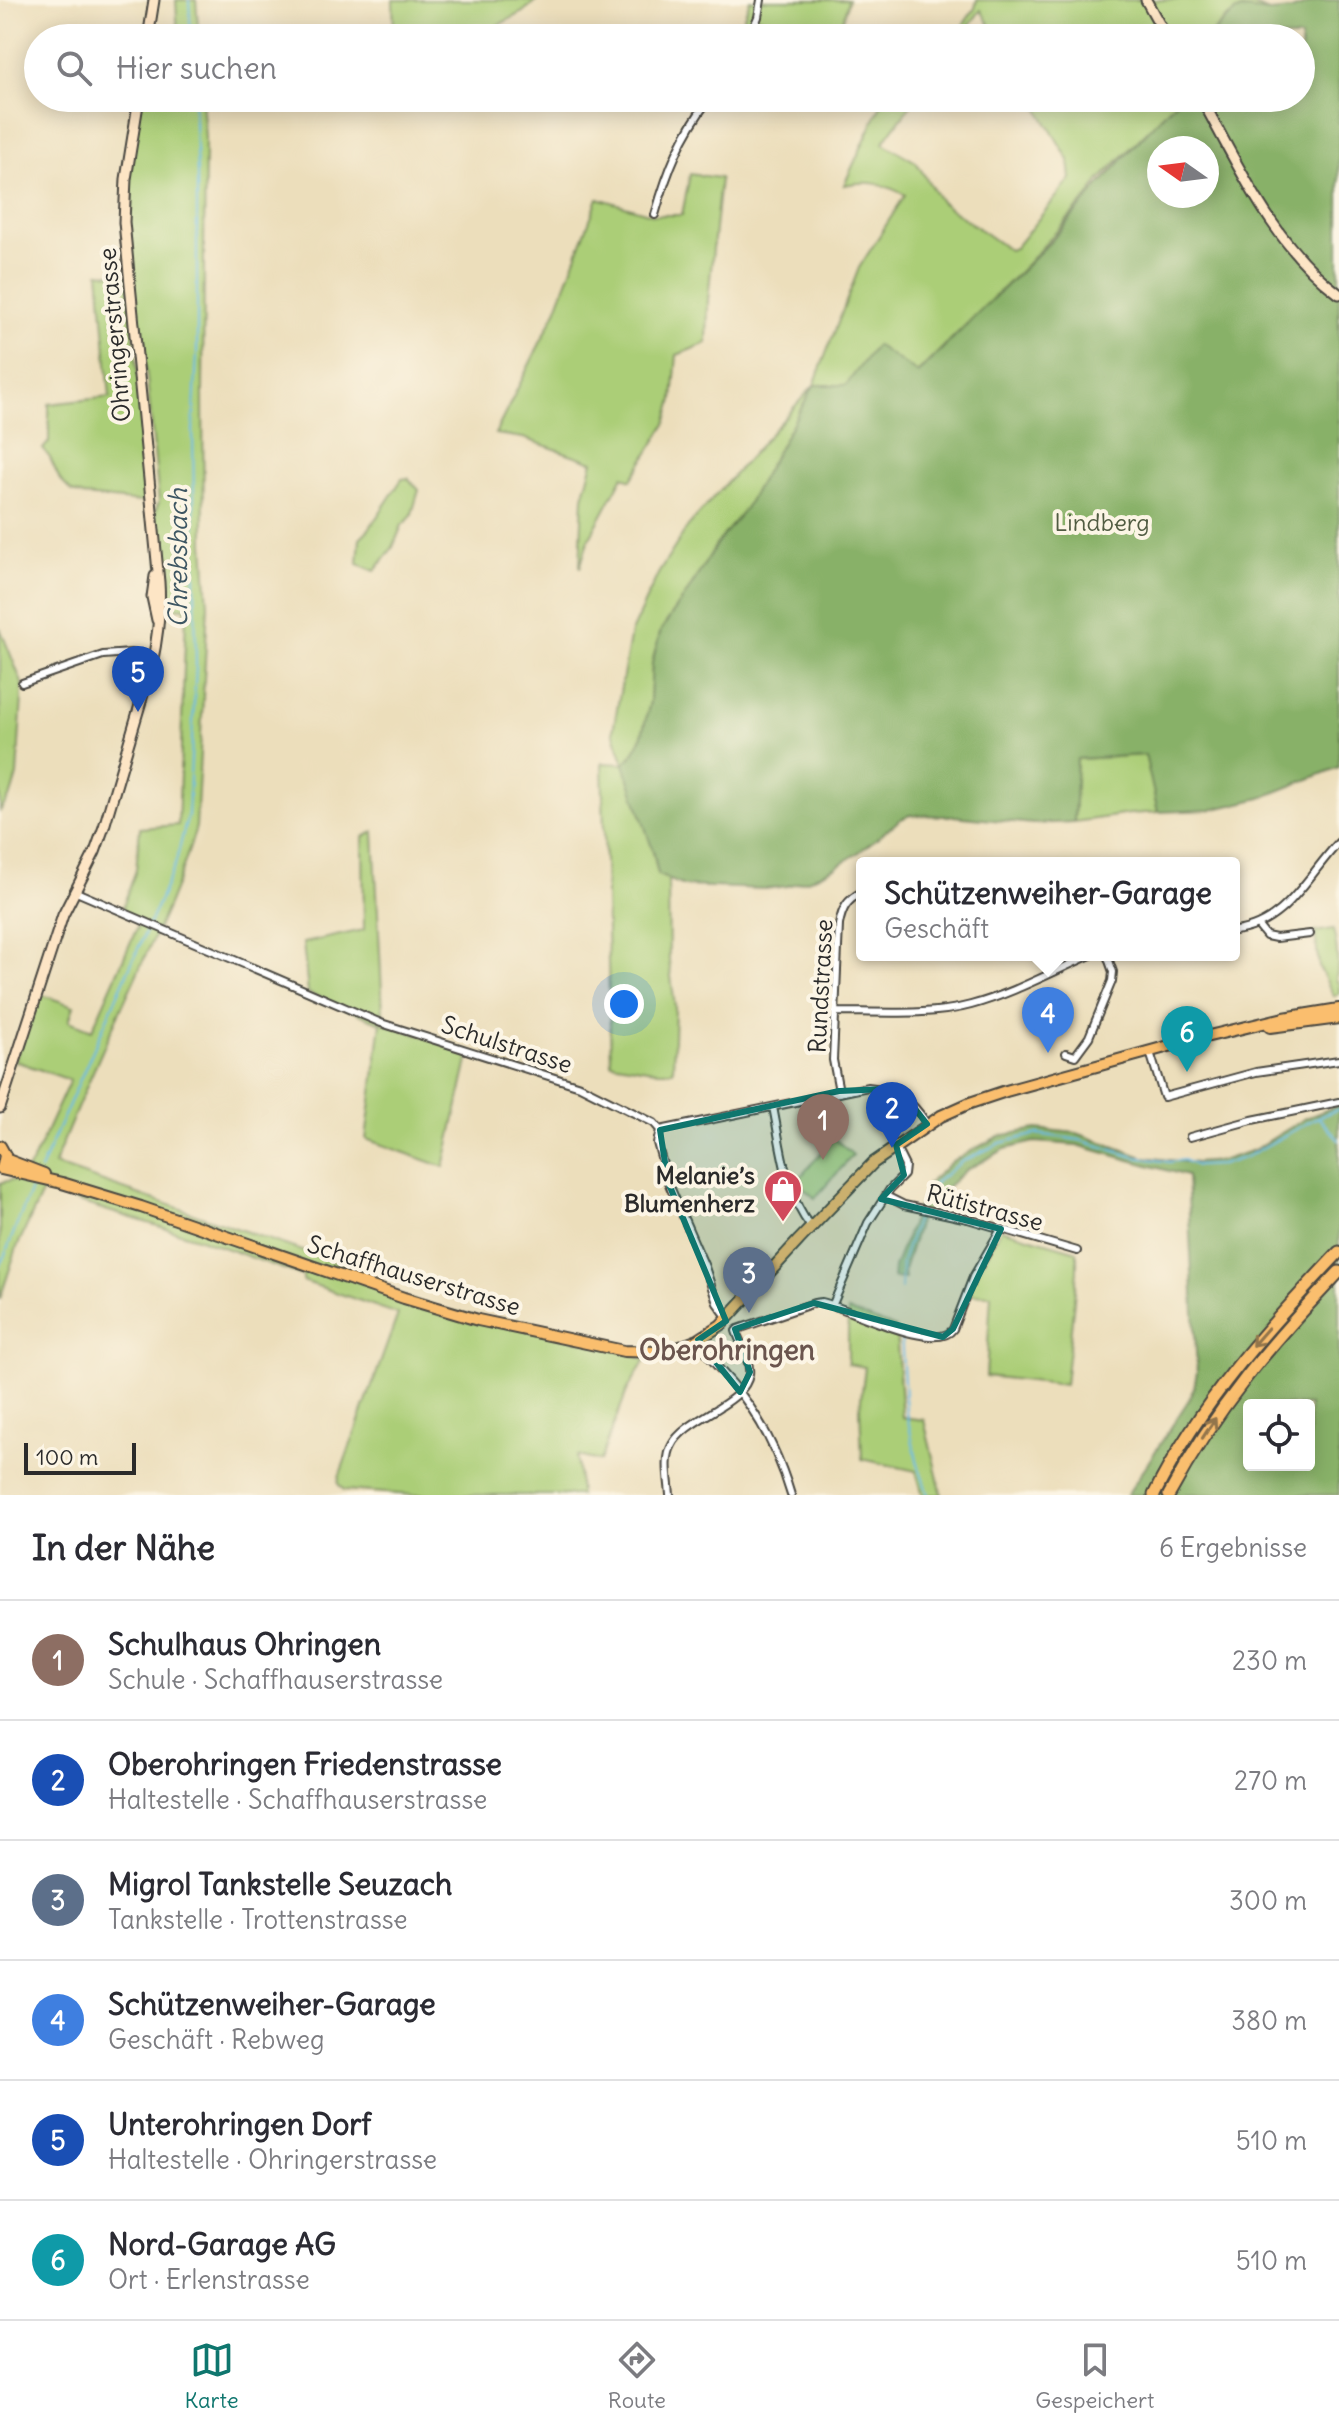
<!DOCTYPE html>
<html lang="de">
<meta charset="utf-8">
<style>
body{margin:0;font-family:Delius,sans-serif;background:#f7f7f7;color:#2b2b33}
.controls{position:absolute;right:24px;bottom:24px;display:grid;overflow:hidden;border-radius:8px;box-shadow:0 4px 20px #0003}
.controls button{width:72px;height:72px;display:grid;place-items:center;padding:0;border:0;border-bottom:2px solid #e1e1e2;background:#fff;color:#2b2b33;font:40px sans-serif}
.compass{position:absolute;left:1147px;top:136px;width:72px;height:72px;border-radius:50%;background:#fff;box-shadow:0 4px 20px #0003;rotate:284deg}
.scale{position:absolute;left:24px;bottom:20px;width:112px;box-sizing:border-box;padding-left:8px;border:4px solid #2b2b2b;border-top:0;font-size:22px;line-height:28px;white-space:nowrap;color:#2b2b2b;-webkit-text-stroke:6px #fcf5e5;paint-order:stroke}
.you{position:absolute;left:624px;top:1004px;width:28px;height:28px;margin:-20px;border:6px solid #fff;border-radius:50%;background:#1a73e8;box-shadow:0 0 0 12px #1a73e833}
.badge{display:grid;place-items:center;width:52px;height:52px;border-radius:50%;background:#0f766e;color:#fff;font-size:26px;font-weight:700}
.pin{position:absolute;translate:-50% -66px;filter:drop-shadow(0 2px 4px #0008)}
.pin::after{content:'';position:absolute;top:42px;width:28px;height:24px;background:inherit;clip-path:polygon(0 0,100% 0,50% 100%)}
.popup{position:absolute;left:856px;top:857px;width:384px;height:104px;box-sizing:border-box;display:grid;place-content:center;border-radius:8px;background:#fff;filter:drop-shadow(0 2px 6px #0005);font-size:26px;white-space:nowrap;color:#7c7c81}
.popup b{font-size:30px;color:#2b2b33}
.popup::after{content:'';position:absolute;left:50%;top:100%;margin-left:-16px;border:16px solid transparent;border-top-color:#fff}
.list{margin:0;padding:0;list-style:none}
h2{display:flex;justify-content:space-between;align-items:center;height:104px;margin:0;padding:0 32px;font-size:34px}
h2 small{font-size:26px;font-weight:400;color:#7c7c81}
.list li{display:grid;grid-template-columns:52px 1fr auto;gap:24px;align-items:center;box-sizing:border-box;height:120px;padding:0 32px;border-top:2px solid #e1e1e2}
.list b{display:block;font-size:30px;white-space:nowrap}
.list p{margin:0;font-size:26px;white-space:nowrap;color:#7c7c81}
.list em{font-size:26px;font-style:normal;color:#7c7c81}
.icon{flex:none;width:44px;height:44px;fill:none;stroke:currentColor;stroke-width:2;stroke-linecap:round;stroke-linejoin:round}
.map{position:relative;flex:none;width:1339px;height:1495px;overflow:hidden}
.search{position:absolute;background:#fff;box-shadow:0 4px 20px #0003;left:24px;right:24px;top:24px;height:88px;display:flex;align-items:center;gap:20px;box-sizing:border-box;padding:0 28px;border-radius:44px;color:#7c7c81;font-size:30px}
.sheet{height:824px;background:#fff}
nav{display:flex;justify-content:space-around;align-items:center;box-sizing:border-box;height:112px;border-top:2px solid #e1e1e2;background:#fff;font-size:22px;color:#7c7c81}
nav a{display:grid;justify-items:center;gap:4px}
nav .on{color:#0f766e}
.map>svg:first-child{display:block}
.green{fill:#abce77;stroke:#6b7c51;stroke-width:2}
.forest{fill:#88b168;stroke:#5a6e4a;stroke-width:2;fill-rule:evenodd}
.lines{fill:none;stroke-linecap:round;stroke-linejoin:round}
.stream{stroke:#69bbe5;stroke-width:2}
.street-casing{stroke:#484641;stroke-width:10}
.secondary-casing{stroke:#484641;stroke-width:13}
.primary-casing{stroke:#484641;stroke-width:14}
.highway-casing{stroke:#484641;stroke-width:15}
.street{stroke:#fff;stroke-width:6}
.secondary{stroke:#fde5c5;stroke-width:9}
.primary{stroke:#fabe6e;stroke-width:10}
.highway{stroke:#fabe6e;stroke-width:11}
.oneway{stroke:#92744c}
.marked{fill:#0f766e;fill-opacity:0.2;stroke:#0f766e;stroke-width:6;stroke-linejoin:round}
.labels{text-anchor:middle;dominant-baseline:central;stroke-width:8;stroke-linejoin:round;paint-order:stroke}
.street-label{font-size:24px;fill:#2b2b2b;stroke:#fcf5e5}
.park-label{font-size:24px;fill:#515c42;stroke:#fcf5e5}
.poi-label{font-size:24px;font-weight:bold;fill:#2b2b2b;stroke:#fcf5e5;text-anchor:end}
.water-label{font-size:26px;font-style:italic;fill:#3e5663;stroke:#fcf5e5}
.quarter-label{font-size:28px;font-weight:bold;fill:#6b554e;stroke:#fcf5e5}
</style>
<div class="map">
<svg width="1339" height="1495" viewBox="0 0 1339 1495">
<rect width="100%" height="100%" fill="#fcf5e5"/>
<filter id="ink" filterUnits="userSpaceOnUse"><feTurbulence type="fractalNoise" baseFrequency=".0125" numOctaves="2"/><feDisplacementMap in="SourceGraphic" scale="16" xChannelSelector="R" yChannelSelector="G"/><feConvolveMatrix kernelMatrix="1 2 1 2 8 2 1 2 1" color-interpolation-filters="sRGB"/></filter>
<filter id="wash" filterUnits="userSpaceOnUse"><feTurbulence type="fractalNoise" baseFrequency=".006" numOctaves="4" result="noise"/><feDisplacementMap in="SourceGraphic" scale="32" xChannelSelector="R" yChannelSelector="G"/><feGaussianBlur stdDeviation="1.8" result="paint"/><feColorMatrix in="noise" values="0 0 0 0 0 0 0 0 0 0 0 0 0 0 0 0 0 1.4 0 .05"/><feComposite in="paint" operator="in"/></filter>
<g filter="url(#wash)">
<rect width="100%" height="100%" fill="#ecdebb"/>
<!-- green -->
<path class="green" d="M176 0H196L199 38H178Z
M393 0H537L523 12 474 38H394Z
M750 0H848L839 36 843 38H814L758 17 749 38H736Z
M977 0H1240L1269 12C1232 7 1232 12 1207 38H997L981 10 960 38H954L975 8Z
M139 98H202L205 137 203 391 204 543 208 605 196 827C180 884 154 937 129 991 103 1048 77 1106 54 1165L354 1269V1280L426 1305 624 1351 645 1360 627 1391 600 1461 577 1456 580 1495H412L344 1490 338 1484 339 1477 398 1314 303 1281V1276L197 1238 43 1191 17 1247 0 1299V1183L11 1180 18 1181 32 1163 70 1080 15 1061 37 993 74 1006 69 1021 92 1030 140 921 121 912 136 870 140 828 178 825 186 615 185 608 163 607 155 511 159 502 143 337 137 320 124 222Z
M884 98H916L883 143 916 162 941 202 1009 250 1015 248 1071 179 1069 160 1032 98H1179L1099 181 1089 196 1024 267 917 373 846 385H814L746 507 716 545 689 590 661 630 652 663 650 702 641 740 631 757 658 874 668 879 669 961 675 1007 673 1071H659L611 1063 602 763 624 764 613 731 631 632 658 574 688 526 814 385 859 268 905 195C882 183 869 180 844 185Z
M690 174 720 178 708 300 707 343 677 355 673 400 666 424 631 480 623 476 588 541 580 568 583 497 593 462 523 438 495 434 555 313 598 198 655 215H682Z
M99 272 128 276 150 503 84 496 72 492 60 480 50 458 43 449 49 442V404L110 397Z
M408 478 419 490 411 517 402 525 393 547 375 571 358 564 360 538 369 529 402 479Z
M0 628 22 683V697L17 775 11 795 0 811Z
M1146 755 1158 812 1130 814 1074 822 1077 759Z
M374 832 383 1014 381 1022 470 1052 444 1167 366 1139 381 1023 308 993 303 943 364 930 363 837Z
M1333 929C1337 946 1339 964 1336 980L1339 984V994L1334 996 1319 967 1315 932Z
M834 1138 853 1155 815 1198 796 1182Z
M1001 1229 1077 1251V1271L1065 1385 986 1376 991 1295 966 1294Z
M848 1311 896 1328 902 1417 924 1420 942 1495H923L916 1471 862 1459 860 1407 865 1367 848 1364Z"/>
<!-- forest -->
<path class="forest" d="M1319 0H1339V767L1261 798 1211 810 1158 812 1145 755 1077 759 1074 822 1033 824 953 816 910 815 901 819 858 853 835 867 810 879 787 886 765 889 684 886 658 875 654 854 624 764 631 757 641 739 650 702 652 663 661 630 689 590 716 545 746 507 814 385H846L876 345 918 373 1051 241 1134 146 1179 98H1301V38H1207L1236 11 1246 9 1269 12 1291 10ZM1159 148H1207V196H1159Z
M1339 1105V1495H1127L1188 1401 1194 1388 1197 1372 1187 1176 1077 1145 1034 1142 1005 1149 966 1170 940 1193 929 1211 921 1215 904 1270 905 1279 893 1278 894 1267 927 1185 952 1161 999 1136 1036 1129 1077 1133 1143 1157 1196 1163 1221 1161 1254 1150 1306 1118ZM1249 1405H1309V1465H1249Z"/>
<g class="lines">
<!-- stream -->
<path class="stream" d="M189 0 191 38
M1318 1117 1339 1109
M40 1170 175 865 188 815 196 665 193 429 197 353V175L194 98
M922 1204 936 1182 961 1162 1000 1143 1038 1134 1080 1140 1135 1157 1169 1162 1183 1160 1197 1166 1221 1165 1246 1157 1318 1117 1339 1140
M0 1267 35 1179
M901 1289 902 1262 919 1212
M901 1334 906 1412 917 1461 928 1495"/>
</g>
</g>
<g filter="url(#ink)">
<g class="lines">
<defs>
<path id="street" d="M749 38 758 17 761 0
M655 215C668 169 681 136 710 98
M22 683 103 655 131 653 153 657
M74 891 381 1023 580 1086 654 1123 660 1130 868 1087C898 1090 911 1099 927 1124
M1258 926 1266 936 1276 938 1310 934
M1234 931C1285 926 1307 876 1339 842
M835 1012C877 1012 932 1016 971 1005 1012 994 1052 972 1091 955
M1150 1052 1164 1097 1256 1072 1339 1060
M1066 1053 1075 1056 1089 1037 1112 981 1113 972 1107 955
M839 1091 833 1060 839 925C842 908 847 900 862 892
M773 1107C781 1146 785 1195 811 1227
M660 1130 657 1143 668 1182 705 1267 717 1303 728 1318
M1190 1137 1252 1120 1339 1102
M886 1196 904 1205 968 1219 1077 1251
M833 1304 868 1223 890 1189 904 1175 905 1166 895 1146
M698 1340C709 1361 727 1375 741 1394 764 1424 780 1458 791 1495
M670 1495C669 1480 664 1459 672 1445 685 1418 746 1404 749 1374 751 1361 740 1343 736 1331L738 1329 814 1303 822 1302C848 1308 936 1354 953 1329L973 1277 1001 1229"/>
<path id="secondary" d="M1146 0 1167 38
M148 38 154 0
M1201 98C1240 168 1273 245 1339 294
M155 576 152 597 157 620
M0 1108 63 915 95 852 104 827 152 664C158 636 161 610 159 582L124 222 126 179 139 98"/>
<path id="primary" d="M1270 1027 1339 1018
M0 1146 5 1155 3 1165
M5 1159 44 1174
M1 1169 62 1183 141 1207 404 1298 478 1320 624 1351 658 1352 670 1351 698 1340 721 1325 799 1240 873 1163 941 1116 970 1103 1006 1091 1180 1043 1284 1018 1339 1009"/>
<path id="highway" d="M1154 1495C1200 1402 1268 1327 1339 1252
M1169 1495C1215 1409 1272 1342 1339 1272"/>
</defs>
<!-- street casing -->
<use href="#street" class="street-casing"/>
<!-- secondary casing -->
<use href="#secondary" class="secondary-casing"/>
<!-- primary casing -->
<use href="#primary" class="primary-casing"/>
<!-- highway casing -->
<use href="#highway" class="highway-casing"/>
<!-- street -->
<use href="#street" class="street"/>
<!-- secondary -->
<use href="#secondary" class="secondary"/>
<!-- primary -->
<use href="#primary" class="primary"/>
<!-- highway -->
<use href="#highway" class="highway"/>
</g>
<!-- one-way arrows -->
<defs><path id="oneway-shaft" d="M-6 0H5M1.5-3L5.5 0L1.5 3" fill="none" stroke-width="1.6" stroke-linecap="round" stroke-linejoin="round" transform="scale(2)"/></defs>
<g class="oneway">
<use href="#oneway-shaft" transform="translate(1260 1337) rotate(131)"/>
<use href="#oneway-shaft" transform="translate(1209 1428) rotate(-57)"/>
</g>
</g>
<!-- marked area -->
<path class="marked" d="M886 1089 909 1101 927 1124 896 1145 904 1175 881 1199 1001 1229 953 1329 943 1337 814 1303 735 1329 750 1372 740 1392 698 1340 726 1321 668 1182 660 1130 839 1091Z"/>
<!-- icons -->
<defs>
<symbol id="shop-pin" viewBox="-11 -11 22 30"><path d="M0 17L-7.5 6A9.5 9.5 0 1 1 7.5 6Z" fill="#d1495b" stroke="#fcf5e5"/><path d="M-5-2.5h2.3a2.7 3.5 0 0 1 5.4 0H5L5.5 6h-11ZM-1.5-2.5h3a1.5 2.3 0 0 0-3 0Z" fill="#fff"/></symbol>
</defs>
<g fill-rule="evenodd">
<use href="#shop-pin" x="761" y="1167" width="44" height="60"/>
</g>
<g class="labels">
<!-- street labels -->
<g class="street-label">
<text transform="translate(114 335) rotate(-95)">Ohringerstrasse</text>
<text transform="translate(820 986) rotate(-87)">Rundstrasse</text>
<text transform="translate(507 1044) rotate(18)">Schulstrasse</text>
<text transform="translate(985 1207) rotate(15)">Rütistrasse</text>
<text transform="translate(414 1275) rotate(17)">Schaffhauserstrasse</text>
</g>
<!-- park labels -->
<g class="park-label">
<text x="1102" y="522">Lindberg</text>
</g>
<!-- poi labels -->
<g class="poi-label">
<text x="755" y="1175">Melanie’s<tspan x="755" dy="28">Blumenherz</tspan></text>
</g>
<!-- water labels -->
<g class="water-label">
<text transform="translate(177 558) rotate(-90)">Chrebsbach</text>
</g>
<!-- quarter labels -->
<g class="quarter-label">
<text x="727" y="1350">Oberohringen</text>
</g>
</g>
</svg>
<div class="controls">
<button><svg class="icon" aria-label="locate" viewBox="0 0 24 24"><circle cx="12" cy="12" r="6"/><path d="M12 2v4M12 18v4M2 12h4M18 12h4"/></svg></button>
</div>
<svg class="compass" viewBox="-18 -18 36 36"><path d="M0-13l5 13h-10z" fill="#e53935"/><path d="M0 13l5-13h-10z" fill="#7c7c81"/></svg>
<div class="scale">100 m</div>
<div class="you"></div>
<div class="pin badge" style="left:823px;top:1160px;background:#8d6e63">1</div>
<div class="pin badge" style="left:892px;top:1148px;background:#1a4fb4">2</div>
<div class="pin badge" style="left:749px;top:1313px;background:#5c6f8a">3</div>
<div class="pin badge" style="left:1048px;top:1053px;background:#3f7fe0">4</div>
<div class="popup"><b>Schützenweiher-Garage</b>Geschäft</div>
<div class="pin badge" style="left:138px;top:712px;background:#1a4fb4">5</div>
<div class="pin badge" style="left:1187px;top:1072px;background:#0f9aa8">6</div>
<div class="search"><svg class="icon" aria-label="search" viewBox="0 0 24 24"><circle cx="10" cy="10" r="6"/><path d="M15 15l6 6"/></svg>Hier suchen</div>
</div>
<section class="sheet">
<h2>In der Nähe<small>6 Ergebnisse</small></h2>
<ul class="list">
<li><span class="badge" style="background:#8d6e63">1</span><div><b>Schulhaus Ohringen</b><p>Schule · Schaffhauserstrasse</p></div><em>230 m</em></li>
<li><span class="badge" style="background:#1a4fb4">2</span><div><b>Oberohringen Friedenstrasse</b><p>Haltestelle · Schaffhauserstrasse</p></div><em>270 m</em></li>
<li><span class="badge" style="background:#5c6f8a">3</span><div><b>Migrol Tankstelle Seuzach</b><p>Tankstelle · Trottenstrasse</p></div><em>300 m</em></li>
<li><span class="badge" style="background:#3f7fe0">4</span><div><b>Schützenweiher-Garage</b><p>Geschäft · Rebweg</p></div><em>380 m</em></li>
<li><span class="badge" style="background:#1a4fb4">5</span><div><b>Unterohringen Dorf</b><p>Haltestelle · Ohringerstrasse</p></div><em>510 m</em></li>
<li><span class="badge" style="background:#0f9aa8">6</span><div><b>Nord-Garage AG</b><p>Ort · Erlenstrasse</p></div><em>510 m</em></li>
</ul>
</section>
<nav>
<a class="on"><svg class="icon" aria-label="map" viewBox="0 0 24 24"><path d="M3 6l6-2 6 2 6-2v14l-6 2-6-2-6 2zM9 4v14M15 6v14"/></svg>Karte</a>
<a><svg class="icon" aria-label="directions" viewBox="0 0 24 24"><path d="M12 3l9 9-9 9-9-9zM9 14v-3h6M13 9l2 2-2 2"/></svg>Route</a>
<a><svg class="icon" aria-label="saved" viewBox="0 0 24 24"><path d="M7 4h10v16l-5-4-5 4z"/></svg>Gespeichert</a>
</nav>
